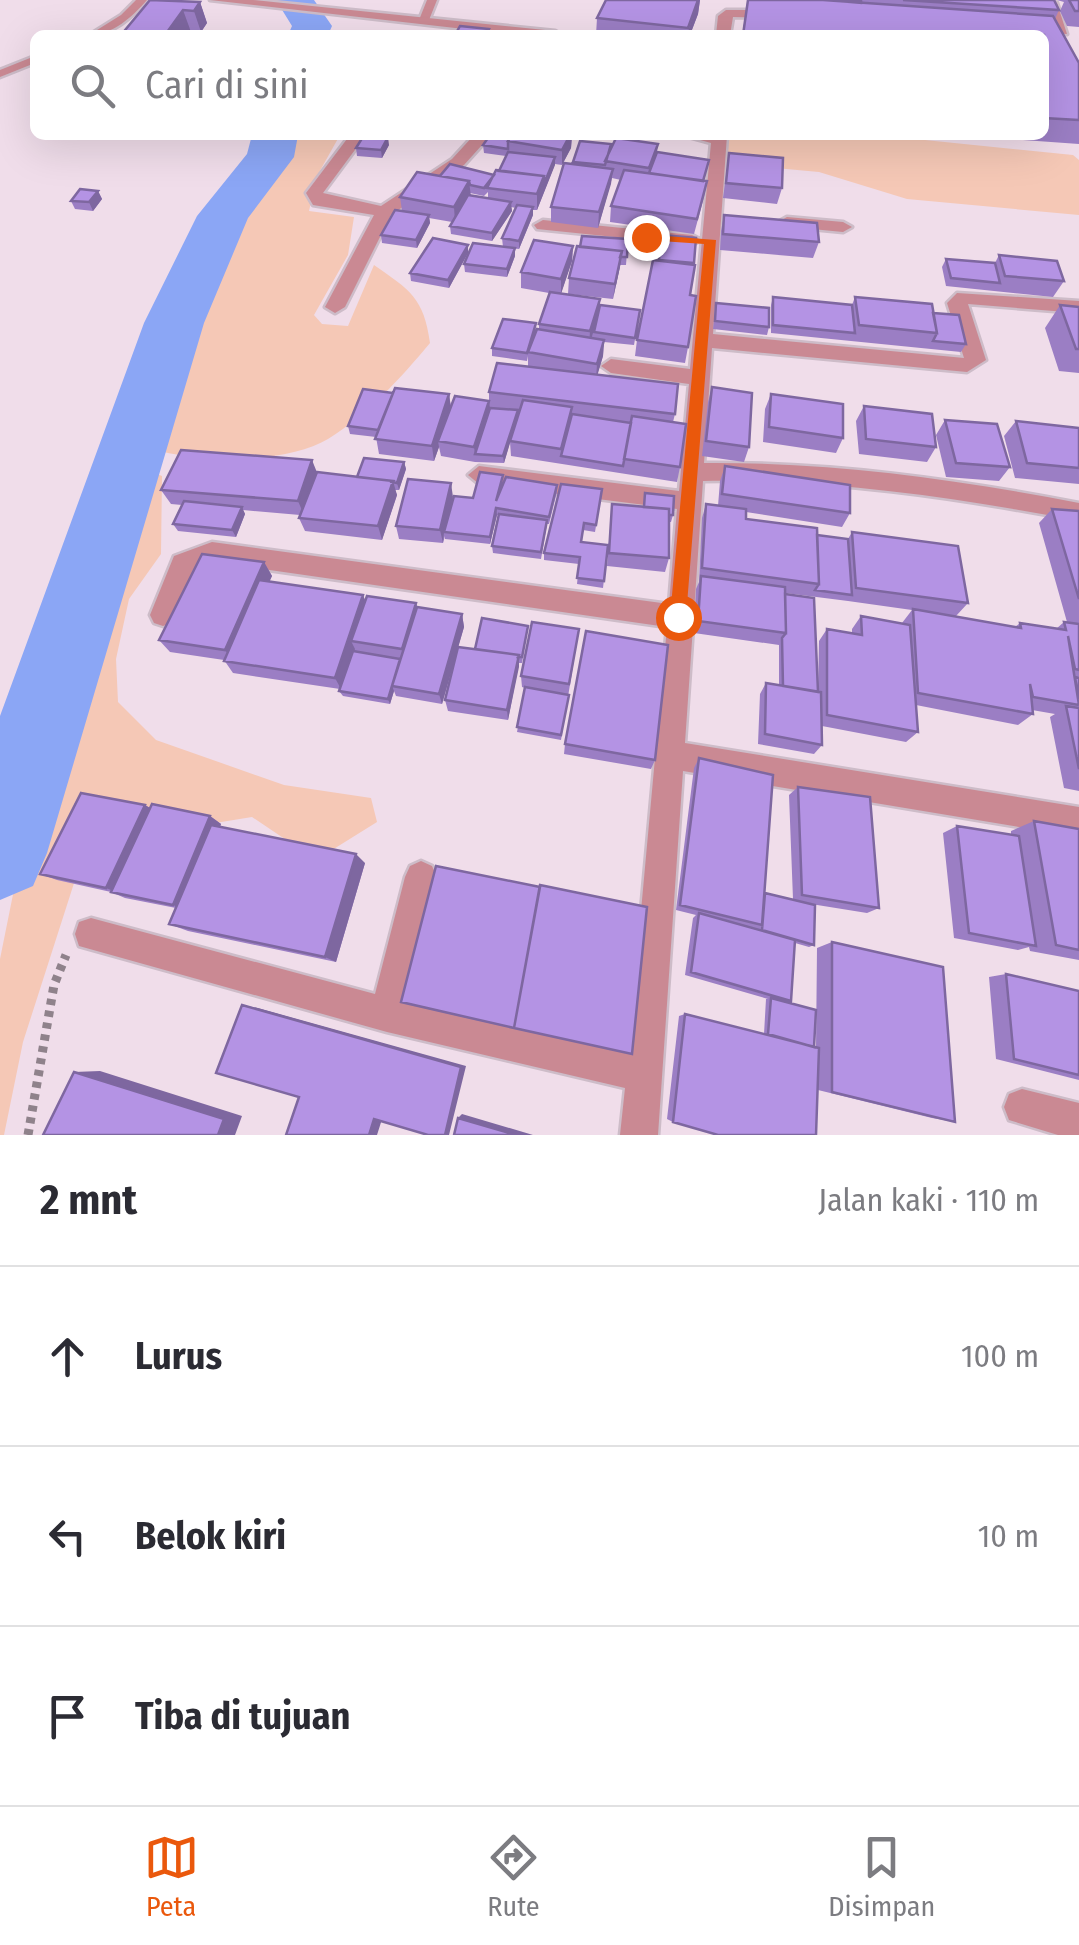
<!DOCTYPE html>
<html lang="id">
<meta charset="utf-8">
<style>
body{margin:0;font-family:"Fira Sans Condensed",sans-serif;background:#f7f7f7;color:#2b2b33}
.stop{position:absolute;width:30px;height:30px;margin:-22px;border:8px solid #ea580c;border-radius:50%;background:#fff}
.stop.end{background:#ea580c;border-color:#fff;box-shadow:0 2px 10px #0008}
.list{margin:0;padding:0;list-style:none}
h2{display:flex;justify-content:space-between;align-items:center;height:130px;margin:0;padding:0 40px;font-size:42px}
h2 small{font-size:32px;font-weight:400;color:#7c7c81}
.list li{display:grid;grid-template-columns:65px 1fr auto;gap:30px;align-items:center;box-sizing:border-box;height:180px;padding:0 40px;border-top:2px solid #e1e1e2}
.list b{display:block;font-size:38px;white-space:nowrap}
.list em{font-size:32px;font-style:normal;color:#7c7c81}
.icon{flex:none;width:55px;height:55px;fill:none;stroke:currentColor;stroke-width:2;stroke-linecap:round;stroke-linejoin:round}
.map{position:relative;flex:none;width:1079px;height:1135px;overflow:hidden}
.search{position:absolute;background:#fff;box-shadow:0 10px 40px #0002;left:30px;right:30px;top:30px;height:110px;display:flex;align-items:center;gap:25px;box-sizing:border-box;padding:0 35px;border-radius:15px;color:#7c7c81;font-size:38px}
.sheet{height:670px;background:#fff}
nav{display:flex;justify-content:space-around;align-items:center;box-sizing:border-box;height:140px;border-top:2px solid #e1e1e2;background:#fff;font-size:28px;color:#7c7c81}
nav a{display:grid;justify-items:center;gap:5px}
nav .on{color:#ea580c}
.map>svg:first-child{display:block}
.green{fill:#f5c8b6}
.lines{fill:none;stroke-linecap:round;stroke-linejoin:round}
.river{fill:#8ba6f5;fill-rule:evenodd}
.lane-casing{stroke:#cdbcc8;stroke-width:5}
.street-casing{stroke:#cdbcc8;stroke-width:5}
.path{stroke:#8f828b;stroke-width:9;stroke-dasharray:6 6;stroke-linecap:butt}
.lane{fill:#ca8993;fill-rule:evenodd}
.street{fill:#ca8993;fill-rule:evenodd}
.wall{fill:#9b7ec4;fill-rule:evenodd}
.shaded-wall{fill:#7e67a0}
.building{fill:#b493e4;stroke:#7e67a0;stroke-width:2.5}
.route{fill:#ea580c}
</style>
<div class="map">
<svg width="1079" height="1135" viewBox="0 0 1079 1135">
<rect width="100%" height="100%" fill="#f0ddea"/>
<!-- green -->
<path class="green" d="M288 135H340L317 176 309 211 354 217 348 255 314 315 322 324 348 326 374 265C410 290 424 298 430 343 400 379 368 414 328 439 287 464 197 463 153 449 162 393 199 270 230 223 248 196 290 171 288 135Z
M727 135H876L1073 155 1079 160V215L907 199 819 172 721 163Z
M142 468 162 476 161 554 129 599 116 659 118 702 156 740 284 785 371 798 377 822 316 860 252 817 160 832 84 852 23 1042 4 1135H0V959L27 825Z"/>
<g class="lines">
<!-- river -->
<path class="river" d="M276 0H314L332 26 328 35H288L292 26Z
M252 135H298L294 157 248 218 204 323 47 853 33 886 0 900V716L144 323 197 216 247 154Z"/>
<defs>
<path id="lane" d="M136 0H147C132 17 113 35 89 35L121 15Z
M427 0H437L429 20 424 23 419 20Z
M35 56V63L0 77V70Z"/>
<path id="street" d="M210 0H253L555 31 562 35H516Z
M1046 0 1057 3 1067 34 1022 32V26L1054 27Z
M726 10H778L784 14 778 18 733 17 730 35H716L718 16Z
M350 135H366L323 193 381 206 452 159 474 135H491L464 165 391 215 345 307 335 313 325 307 374 215 313 205 306 193Z
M682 135H727L713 334 964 358 947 303 957 293 1079 301V313L968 304 986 360 967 372 712 348 704 463C831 462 955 479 1079 503V521C954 497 830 479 703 481L685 743 1079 807V837L683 771 658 1135H620L625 1088 387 1032 79 946 75 934 79 922 91 918 375 994 405 877 410 866 421 861 432 866 437 877 407 1002 628 1053 667 627 213 562 193 570 172 623 163 626 154 623 150 615 174 556 212 542 669 604 677 509 479 484 468 475 479 466 679 491 689 384 611 373 601 366 611 359 690 369 711 143Z
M787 217 843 222 852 227 843 232 781 226 778 222Z
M543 220 692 235 701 240 692 245 537 229 534 225Z
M1022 1089 1079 1103V1135H1058L1009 1120 1004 1107 1009 1094Z"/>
</defs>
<!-- lane casing -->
<use href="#lane" class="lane-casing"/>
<!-- street casing -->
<use href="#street" class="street-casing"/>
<!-- path -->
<path class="path" d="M28 1135 54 985 66 955"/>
<!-- lane -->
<use href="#lane" class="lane"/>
<!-- street -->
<use href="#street" class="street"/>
</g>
<!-- wall -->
<path class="wall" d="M606 0H700L698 14 690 35H596L597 18Z
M745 0H1054L1059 10 1055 19 1079 63V144L953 135H1044V35H742L748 0Z
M1057 0H1079V27L1067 26 1060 11 1064 2Z
M200 2 207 23 201 32 121 35Z
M572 135 571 148 562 165 555 164 537 210H533V215L519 249 503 247 502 238 516 208 511 207 512 211 492 241 451 234 450 226 452 222 429 218 430 223 417 248 382 243 381 235 402 211 400 197 440 176 494 175 499 171 506 156 484 153 483 145ZM488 192V199L471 196 470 193 484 196Z
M658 144 657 152 709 160 704 181H707L704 197 694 234 610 222 611 206 621 180 612 178 598 228 551 222V207L573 162 610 151Z
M389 145 382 158 357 156 356 148Z
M729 153 782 188 777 204 723 198Z
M98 191 102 199 93 211 75 209 71 201Z
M724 215 819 242 813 258 720 250 721 231Z
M696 238 690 295 688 347 685 363 635 356 637 340 658 260Z
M628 239 626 265H620L613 299 568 294 569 278 580 247Z
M468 245V253L449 288 411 281 410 273Z
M573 246 572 261 561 293 600 299 599 310H640L634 345 604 342 603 356 597 375 675 414 673 422 680 467 677 482 511 456 510 442 504 463 475 462 441 456 439 447 434 461 379 454 376 437 350 434 348 426 393 393 449 394 451 407 489 401V392L528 367V356L527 361 492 356V348L539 329V324L549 293 521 288V272Z
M515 248V256L507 277 465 272 464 264Z
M999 255 1064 281 1053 297 946 286 942 267 946 259 995 263Z
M773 297 852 305 855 297 933 313 966 344 961 352 771 333V305Z
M716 303 769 327 767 335 713 329Z
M1060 305 1079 307V373L1059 371 1045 328Z
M712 387 749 447 744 462 702 456 708 402Z
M771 394 843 438 836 453 763 442 765 409Z
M864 406 936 447 927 462 859 454 856 421Z
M945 420 1010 467 999 481 946 477 936 435Z
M1016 421 1079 428V484L1015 478 1004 436Z
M404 462 406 469 399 490H395L397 495 382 540 305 531 299 518 300 515 243 510 245 514 236 537 178 531 173 524 182 505 171 504 161 490 317 473 357 477Z
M725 466 850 513 842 527 746 512V519L817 535 848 539 852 532 968 603 956 616 934 613 1015 627 1020 623 1056 629 1064 622H1067L1039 523 1052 509 1079 511V791L1064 788 1050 717 1055 714 1032 710 1033 714 1018 725 916 705 918 732 906 742 822 726V745L814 754 758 744 760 694 766 683 779 685V645L694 633 696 589 699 582 702 518 706 504 718 506 720 481ZM785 593 848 601 912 610 902 623 861 616 852 629V634L827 629 819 641 818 692Z
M503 482 502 488 557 485V492L549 524H547L541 559 493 553 492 546 499 516 497 515 490 544 445 539V536L443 543 399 539 396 526 453 498H473Z
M602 489 595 532 583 530 581 542 608 545 603 588 577 584 579 564 544 560V553Z
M645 493 673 515 671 522H669V558L665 572 607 566 612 504 644 507Z
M264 562 272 576 269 581 365 600 416 603 417 608 462 614 464 627 458 647 475 649 528 626 522 663H519L508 720 448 711 445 700 457 652 442 704 396 696 394 691 390 704 343 696 339 691 340 689 233 673 224 660 170 652 159 640Z
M579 629 561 740 517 732 525 688 522 687 521 676Z
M565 744 655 760 651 769 564 754Z
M699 758 765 893 793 899 789 795 798 787 879 908 867 913 811 904 814 945 809 947 795 943 791 1001 784 1002 814 1047 816 1048 817 948 832 942 955 1122 932 1118 818 1090 673 1122 667 1119 679 1016 685 1014 764 1034 766 999H768L685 975 693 918 696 915 676 910 694 768Z
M145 805 150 808 210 816 221 824 220 827 365 863 336 962 188 931 169 924 176 908 125 898 111 892 57 880 40 874Z
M1034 821 1079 829V960L1030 951 1029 947 1018 950 954 938 943 833 957 826 1011 835V831Z
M1006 974 1079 991V1080L996 1059 989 977Z
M406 1004 632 1054 515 1029Z"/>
<!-- shaded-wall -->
<path class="shaded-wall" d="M698 0H700L698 14 690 35H687Z
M200 2 207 23 201 32 194 11Z
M183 10 191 32 188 35H165Z
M568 135H572L571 148 562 165V150Z
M388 137 389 145 382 158 381 150Z
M555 157V165L537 210V194Z
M613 169 611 184 598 228 599 212Z
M469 181 471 197 455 222 454 207Z
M98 191 102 199 93 211 89 202Z
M511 202 512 211 492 241V233Z
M533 207V215L519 249V241Z
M429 215 430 223 417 248 416 240Z
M468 245V253L449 288 448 280Z
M573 246 572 261 561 294V279Z
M515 248V256L507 277V269Z
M622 251 620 267 613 299 615 284Z
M600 299 598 315 589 347 590 331Z
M604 340 603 356 596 380 597 364Z
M449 394 451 409 438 441 439 447 434 461 432 446Z
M489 401 491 416 475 454 474 447Z
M518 410V417L504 463 503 456Z
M312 460 318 475 304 515 298 501Z
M404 462 406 469 399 490 397 483Z
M393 481 397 495 382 540 378 526Z
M451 483 453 497 444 532 443 543 440 530Z
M242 507 245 514 236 537 232 530Z
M496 508 497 515 490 544V537Z
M264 562 272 576 234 662 225 650Z
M363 595 368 607 351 641 355 649 341 689 335 678Z
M416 603 419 615 406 661 402 649Z
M462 614 464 627 442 704 439 694Z
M519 655V667L508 720 507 710Z
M400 659 392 686 394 691 390 704 388 699Z
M145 805 158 813 121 894 106 888Z
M210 816 221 824 186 910 173 905Z
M356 854 365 863 336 962 325 957Z
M242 1005 258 1008 466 1066 449 1135H445Z
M100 1071 242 1116 235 1135H218L74 1072Z
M462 1114 533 1135H516L458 1118Z
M383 1116 377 1135H369L374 1119Z"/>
<!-- building -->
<path class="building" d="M150 0 200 2 194 11 183 10 165 35H121Z
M606 0H698L688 28 597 18Z
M748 0H823L1053 16 1079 63V120L1044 118V35H743Z
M827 0H861V3Z
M903 0H1054L1059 10Z
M1069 0H1079V11H1075Z
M460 26 489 29 486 35H455Z
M364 135H366L388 137 381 150 356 148Z
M490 135H512L508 141V149L483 145Z
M512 135H570L562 150 508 141Z
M616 138 658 144 649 168 605 161Z
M580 141 611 144 605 165 573 162Z
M508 152 555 157 544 184V176L499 171Z
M657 152 709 160 703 181 649 173Z
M729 153 783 158 782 188 726 183Z
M564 163 613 169 599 212 551 207Z
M450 164 494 175 484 188 470 185 469 181 440 176Z
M496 170 544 176 537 194 487 188Z
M624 170 707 181 697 219 611 206Z
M417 172 469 181 454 207 400 197Z
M80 189 98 191 89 202 71 201Z
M468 195 511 202 492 233 450 226Z
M517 205 533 207 519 241 502 238Z
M395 210 429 215 416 240 381 235Z
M724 215 817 223 819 242 723 234Z
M661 235 696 238 694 263 659 260Z
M582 236 628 239 627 257H620L622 251 580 247Z
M433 238 468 245 448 280 410 273Z
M534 240 573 246 561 279 521 272Z
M473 243 515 248 507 269 464 264Z
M577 246 622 251 615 284 569 278Z
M999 255 1057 261 1064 281 1005 276Z
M946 259 995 263 1000 283 951 278Z
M653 260 695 265 690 295 696 296 688 347 637 340Z
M550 292 600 299 590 331 539 324Z
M773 297 852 305 855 333 773 325Z
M855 297 932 304 937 333 859 325Z
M716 303 769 308V327L715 321Z
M600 305 640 310 635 338 594 332Z
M1060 305 1079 307V349H1076Z
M933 313 959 315 966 344 933 341 937 333Z
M503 319 536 323 527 353 492 348Z
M537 329 604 340 597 364 528 352Z
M497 363 678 384 675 414 489 392Z
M712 387 752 393 749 447 706 441Z
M395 388 449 394 432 446 375 439Z
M363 389 393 393 378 430 348 426Z
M771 394 843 404V438L769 427Z
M455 396 489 401 474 447 438 441Z
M523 400 572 407 561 449 510 441Z
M864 406 932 414 936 447 866 439Z
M490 408 518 410 503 456 475 454Z
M572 414 631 423 623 466 561 456Z
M632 416 686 424 680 467 624 459Z
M945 420 997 424 1010 467 956 463Z
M1016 421 1079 428V468L1027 463Z
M181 450 312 460 298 501 161 490Z
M364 458 404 462 397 483 392 482 393 481 357 477Z
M725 466 850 485V513L722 494Z
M317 472 393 481 378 526 299 518Z
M480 472 503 475 496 501 506 477 557 485 549 517 496 508 490 537 444 532 454 496 473 498Z
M408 479 451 483 440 530 396 526Z
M561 484 602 489 596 525 584 523 581 542 608 545 604 581 577 578 580 557 544 553Z
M645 493 674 496 673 515H669V509L644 507Z
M184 501 242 507 232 530 173 524Z
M612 504 669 509V558L609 553Z
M706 504 746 509V519L817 528 819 584 702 568Z
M1052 509 1079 511V599Z
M499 514 547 520 541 552 492 546Z
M852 532 958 546 968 603 856 588Z
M817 535 848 539 852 595 815 590 819 584Z
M202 554 264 562 225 650 159 640Z
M701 576 785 587 786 633 698 621Z
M259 580 363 595 335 678 224 661Z
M785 594 814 598 818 692 783 686 782 638 786 633Z
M367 596 416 603 402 649 351 641Z
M417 607 462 614 439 694 392 686Z
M913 609 1021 628 1020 623 1066 630 1064 622 1079 624V670L1075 669 1068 636 1079 705 1033 697 1030 684 1033 714 918 693Z
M861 616 910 625 918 732 827 715V629L862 635Z
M482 618 528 626 522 657H518L519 655 475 649Z
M532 622 579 629 569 684 521 676Z
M586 631 668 645 655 760 565 744Z
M458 647 519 655 507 710 445 700Z
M353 651 400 659 388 699 339 691Z
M1075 677 1079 678V699Z
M766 683 821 692 822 745 765 734Z
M525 687 569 695 561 735 517 727Z
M1066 706 1079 708V769Z
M699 758 773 775 762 925 680 905Z
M798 787 870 797 879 908 802 895Z
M81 793 145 805 106 888 40 874Z
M152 804 210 816 173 905 111 892Z
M1034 821 1079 829V950L1056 945Z
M211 825 356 854 325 957 169 924Z
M957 826 1019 836 1036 946 969 933Z
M436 866 540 887 514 1028 401 1002Z
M540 885 647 907 632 1054 514 1028Z
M765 893 815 905 814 945 762 930Z
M699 913 795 940 791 1001 691 972Z
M832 942 943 967 955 1122 832 1092Z
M1006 974 1079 991V1075L1014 1059Z
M771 998 816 1010 814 1047 768 1034Z
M242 1005 461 1067 445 1135H428L374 1119 369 1135H286L299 1097 216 1073Z
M685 1014 819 1048 816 1135H718L673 1122Z
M74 1072 224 1119 218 1135H43Z
M458 1118 516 1135H454Z"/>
<!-- route -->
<path class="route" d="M641 234 716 240 686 617 678 625 670 617 704 244 646 240Z"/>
</svg>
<div class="stop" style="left:678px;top:617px"></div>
<div class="stop end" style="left:646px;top:237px"></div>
<div class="search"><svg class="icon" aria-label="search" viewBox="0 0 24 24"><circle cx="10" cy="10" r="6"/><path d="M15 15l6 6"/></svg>Cari di sini</div>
</div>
<section class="sheet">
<h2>2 mnt<small>Jalan kaki · 110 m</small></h2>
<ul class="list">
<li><svg class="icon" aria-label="ahead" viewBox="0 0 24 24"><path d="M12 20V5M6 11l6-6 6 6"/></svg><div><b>Lurus</b></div><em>100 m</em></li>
<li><svg class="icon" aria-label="left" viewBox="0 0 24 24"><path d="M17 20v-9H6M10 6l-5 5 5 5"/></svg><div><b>Belok kiri</b></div><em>10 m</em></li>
<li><svg class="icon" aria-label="arrive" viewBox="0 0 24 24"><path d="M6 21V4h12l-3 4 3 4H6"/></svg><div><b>Tiba di tujuan</b></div></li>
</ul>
</section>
<nav>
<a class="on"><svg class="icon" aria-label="map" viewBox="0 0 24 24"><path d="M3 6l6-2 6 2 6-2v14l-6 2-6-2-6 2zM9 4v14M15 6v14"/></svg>Peta</a>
<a><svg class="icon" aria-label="directions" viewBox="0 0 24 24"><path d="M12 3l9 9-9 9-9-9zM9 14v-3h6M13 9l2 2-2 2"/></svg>Rute</a>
<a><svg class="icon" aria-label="saved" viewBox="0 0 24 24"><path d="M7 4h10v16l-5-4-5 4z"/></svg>Disimpan</a>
</nav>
